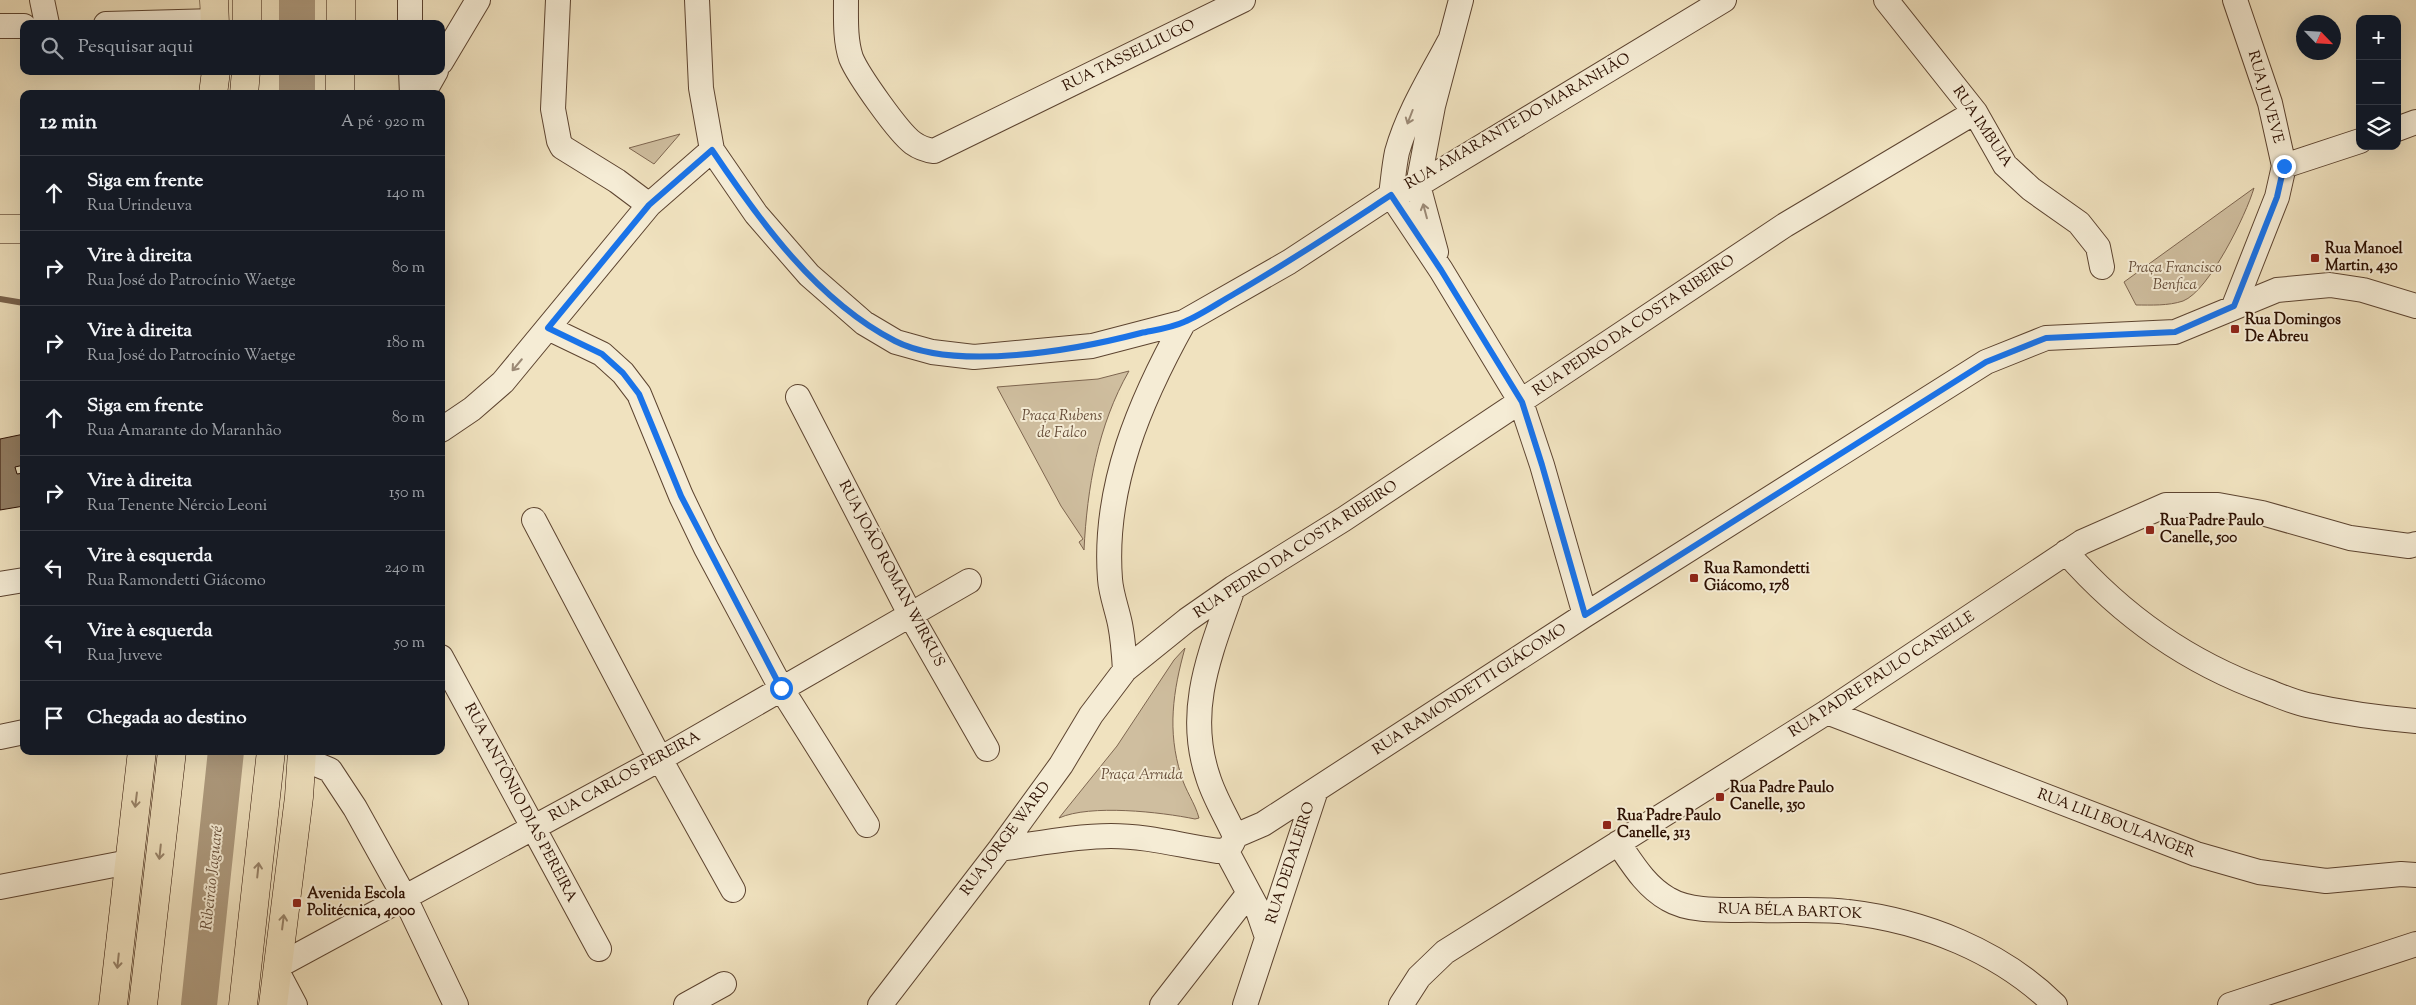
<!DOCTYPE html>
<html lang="pt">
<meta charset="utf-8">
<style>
body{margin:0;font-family:"Sorts Mill Goudy",serif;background:#20242c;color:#f1f3f6}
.controls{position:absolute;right:15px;top:15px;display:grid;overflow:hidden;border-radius:10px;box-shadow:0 5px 20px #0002}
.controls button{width:45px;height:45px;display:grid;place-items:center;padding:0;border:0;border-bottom:1px solid #363941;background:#171b24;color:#f1f3f6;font:25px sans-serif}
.compass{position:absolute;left:2296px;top:15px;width:45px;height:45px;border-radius:50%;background:#171b24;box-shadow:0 5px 20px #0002;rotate:115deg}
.stop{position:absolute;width:15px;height:15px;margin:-11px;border:4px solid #1a73e8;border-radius:50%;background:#fff}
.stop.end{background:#1a73e8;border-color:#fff;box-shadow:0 1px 5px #0008}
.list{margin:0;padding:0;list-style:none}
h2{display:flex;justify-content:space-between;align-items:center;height:65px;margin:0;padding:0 20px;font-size:21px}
h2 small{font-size:16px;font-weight:400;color:#9ea1a6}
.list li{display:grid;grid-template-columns:32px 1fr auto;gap:15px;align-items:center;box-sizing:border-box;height:75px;padding:0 20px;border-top:1px solid #363941}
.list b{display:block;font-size:19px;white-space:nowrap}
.list p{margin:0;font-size:16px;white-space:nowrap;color:#9ea1a6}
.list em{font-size:16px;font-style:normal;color:#9ea1a6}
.icon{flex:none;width:28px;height:28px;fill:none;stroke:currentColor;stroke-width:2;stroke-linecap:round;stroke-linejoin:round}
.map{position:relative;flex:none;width:2416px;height:1005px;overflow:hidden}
.search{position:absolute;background:#171b24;box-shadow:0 5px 20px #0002;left:20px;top:20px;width:425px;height:55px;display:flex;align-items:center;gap:12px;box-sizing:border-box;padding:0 18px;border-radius:10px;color:#9ea1a6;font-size:19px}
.panel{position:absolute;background:#171b24;box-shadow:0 5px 20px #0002;left:20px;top:90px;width:425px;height:665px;border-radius:10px}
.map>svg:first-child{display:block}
.green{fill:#cfbe9f;stroke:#7e6650}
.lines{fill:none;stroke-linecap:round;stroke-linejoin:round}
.stream{stroke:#79624c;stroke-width:6}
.river{stroke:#ad9a7e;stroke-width:36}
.building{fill:#927d63;stroke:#2c0f00}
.minor-casing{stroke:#5d4430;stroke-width:26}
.major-casing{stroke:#2c0f00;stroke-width:29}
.highway-casing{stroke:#2c0f00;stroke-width:29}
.minor{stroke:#f5ecd5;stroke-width:24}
.major{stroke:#f0e2bf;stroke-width:28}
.highway{stroke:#f0e2bf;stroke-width:28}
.oneway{stroke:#9b8975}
.oneway2{stroke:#988369}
.route{stroke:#1a73e8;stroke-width:6}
.poi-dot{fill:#8f2418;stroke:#f5ecd5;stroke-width:2}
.labels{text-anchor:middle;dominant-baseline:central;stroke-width:4;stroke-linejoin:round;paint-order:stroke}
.street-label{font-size:15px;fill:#2c0f00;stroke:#f5ecd5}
.poi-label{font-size:15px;font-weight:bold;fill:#2c0f00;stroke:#f5ecd5;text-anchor:start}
.park-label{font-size:15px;font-style:italic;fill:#654c38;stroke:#f5ecd5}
.water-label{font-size:16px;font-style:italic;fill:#664e39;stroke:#f5ecd5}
</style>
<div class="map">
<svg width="2416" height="1005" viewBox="0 0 2416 1005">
<rect width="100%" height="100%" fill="#f0e2bf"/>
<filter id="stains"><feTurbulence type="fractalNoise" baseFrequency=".004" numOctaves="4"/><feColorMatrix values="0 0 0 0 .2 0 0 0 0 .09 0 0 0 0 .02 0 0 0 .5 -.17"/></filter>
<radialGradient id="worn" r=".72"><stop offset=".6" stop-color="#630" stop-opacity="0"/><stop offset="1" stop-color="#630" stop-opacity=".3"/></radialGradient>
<!-- green -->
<path class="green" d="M680 134 654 164 629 148Z
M2254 188C2246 215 2209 291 2183 301 2168 306 2151 305 2136 305L2124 282Z
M1129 371C1098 425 1087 488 1084 550L1079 542 1083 539 1061 506 997 387 1098 379Z
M1185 648C1173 691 1167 731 1181 775 1185 790 1195 803 1199 818L1195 819C1161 812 1090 804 1059 818L1117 746 1174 660Z"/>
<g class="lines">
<!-- stream -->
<path class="stream" d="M0 299 24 303"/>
<!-- river -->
<path class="river" d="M297 0V24
M297 94V71
M199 1005 226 751"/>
</g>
<!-- building -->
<path class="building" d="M24 434V465L15 467 17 474 24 473V506L0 510V439Z"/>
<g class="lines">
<defs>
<path id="minor" d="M42 0 47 24
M410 0V24
M558 0 553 109 559 141 562 147 617 181 649 205
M697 0 701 88 712 150
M846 0C846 19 845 40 851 58 858 75 898 132 913 143 920 148 926 150 934 151L1243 0
M1886 0 1975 112 2005 165 2031 189 2079 223 2098 247 2102 267
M106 24 215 21
M0 26H24
M1449 42C1430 78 1408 113 1397 152 1394 166 1393 181 1391 195L1441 270 1521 402 1542 465 1585 615
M441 62 478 0
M411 71 412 94
M423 94 436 71
M2397 129 2416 122
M2284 166 2360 141
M1436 252 1418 185 1433 106 1461 0
M2234 306 2277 197 2284 166 2270 103 2235 0
M548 328 602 354 623 373 639 394 681 496 706 548 781 688 867 825
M798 397 911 616 987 749
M441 430 472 409 503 382 649 205 712 150 756 214 809 275 864 323 896 342 932 352 974 357 1092 346 1184 322 1289 262 1391 195 1418 185 1724 0
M534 520 660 759 733 890
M2066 552C2121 615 2189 663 2267 691 2280 696 2293 702 2307 705 2343 713 2379 718 2416 721
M0 584 24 580
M441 657 599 949
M1125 670C1124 654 1123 639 1120 624 1117 609 1111 594 1110 579 1103 487 1140 401 1184 322
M1827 712 2196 854 2259 872 2326 881 2401 874 2416 875
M0 737 24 732
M301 758 330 770 355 808 405 898 456 1005
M1235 836 1263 824 1585 615 1986 362 2046 338 2175 332 2277 290 2330 285 2363 290 2416 306
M1618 843C1632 863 1645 886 1668 899 1693 914 1733 909 1761 910 1790 911 1820 908 1848 912 1924 921 2000 951 2055 1005
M1000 849C1037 844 1074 836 1111 836 1148 836 1182 846 1218 851 1229 850 1232 846 1235 836 1226 816 1214 797 1208 777 1185 709 1211 652 1233 588
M1226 850 1257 908 1267 937
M0 887 129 862
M278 966 660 759 969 581
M277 971 295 1005
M686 1005 724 984
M880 1005 1000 849 1061 765 1091 715 1125 670 1187 620 1233 588 1344 519 1785 225 1975 112
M1162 1005 1249 893
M1245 1005 1316 790
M1401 1005 1419 977 1445 952 1827 712 2082 542 2166 505H2218L2262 513 2350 538 2409 546 2416 544
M2230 1005 2416 944"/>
<path id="major" d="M214 0 215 24
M213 94 216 71
M0 229H24
M113 1005 142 751
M273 1005 299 797 302 751"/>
<path id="highway" d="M247 24V0
M341 24V0
M244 94 246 71
M340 94V71
M143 1005 172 751
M243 1005 271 751"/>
</defs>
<!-- minor casing -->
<use href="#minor" class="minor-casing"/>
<!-- major casing -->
<use href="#major" class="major-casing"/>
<!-- highway casing -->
<use href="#highway" class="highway-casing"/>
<!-- minor -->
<use href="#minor" class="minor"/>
<!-- major -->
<use href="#major" class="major"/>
<!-- highway -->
<use href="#highway" class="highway"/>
</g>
<!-- one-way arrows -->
<defs><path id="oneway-shaft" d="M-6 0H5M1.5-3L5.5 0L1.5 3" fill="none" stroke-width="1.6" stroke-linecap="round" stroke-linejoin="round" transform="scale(1.25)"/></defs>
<g class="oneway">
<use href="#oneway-shaft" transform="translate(1410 117) rotate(111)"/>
<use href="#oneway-shaft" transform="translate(1425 211) rotate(-105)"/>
<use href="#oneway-shaft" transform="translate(517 365) rotate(130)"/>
</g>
<g class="oneway2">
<use href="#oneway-shaft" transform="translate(136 800) rotate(97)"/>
<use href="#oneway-shaft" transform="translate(160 852) rotate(96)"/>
<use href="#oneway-shaft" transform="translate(258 870) rotate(-84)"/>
<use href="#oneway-shaft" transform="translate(283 922) rotate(-83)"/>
<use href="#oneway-shaft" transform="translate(118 961) rotate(96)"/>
</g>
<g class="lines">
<!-- route -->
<path class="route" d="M781 688 681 496 639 394 623 373 602 354 548 328 649 205 712 150C759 220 817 301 895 341 956 372 1076 350 1141 333 1155 330 1171 328 1184 322 1201 315 1218 303 1234 294 1288 263 1339 229 1391 195L1441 270 1522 402 1542 465 1585 615 1986 362 2046 338 2175 332 2234 306 2277 197 2284 166"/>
</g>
<!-- markers -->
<g class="poi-dot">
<rect x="2310" y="253" width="10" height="10" rx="2.5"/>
<rect x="2230" y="324" width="10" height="10" rx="2.5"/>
<rect x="2145" y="525" width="10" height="10" rx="2.5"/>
<rect x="1689" y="573" width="10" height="10" rx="2.5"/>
<rect x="1715" y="792" width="10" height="10" rx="2.5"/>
<rect x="1602" y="820" width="10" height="10" rx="2.5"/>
<rect x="292" y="898" width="10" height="10" rx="2.5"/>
</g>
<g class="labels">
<!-- street labels -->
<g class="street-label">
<text transform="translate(1129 56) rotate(-26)">RUA TASSELLIUGO</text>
<text transform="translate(2265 97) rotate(74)">RUA JUVEVE</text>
<text transform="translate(1518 122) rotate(-30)">RUA AMARANTE DO MARANHÃO</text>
<text transform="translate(1982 127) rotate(56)">RUA IMBUIA</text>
<text transform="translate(1634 326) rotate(-34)">RUA PEDRO DA COSTA RIBEIRO</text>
<text transform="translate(1296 550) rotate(-33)">RUA PEDRO DA COSTA RIBEIRO</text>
<text transform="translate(891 574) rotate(62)">RUA JOÃO ROMAN WIRKUS</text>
<text transform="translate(1882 675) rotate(-33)">RUA PADRE PAULO CANELLE</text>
<text transform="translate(1470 690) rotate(-33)">RUA RAMONDETTI GIÁCOMO</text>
<text transform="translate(625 777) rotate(-29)">RUA CARLOS PEREIRA</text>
<text transform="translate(520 803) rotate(62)">RUA ANTÔNIO DIAS PEREIRA</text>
<text transform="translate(2116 824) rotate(21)">RUA LILI BOULANGER</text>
<text transform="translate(1006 839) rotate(-53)">RUA JORGE WARD</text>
<text transform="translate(1291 863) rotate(-72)">RUA DEDALEIRO</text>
<text transform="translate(1790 912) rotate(2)">RUA BÉLA BARTOK</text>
</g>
<!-- poi labels -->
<g class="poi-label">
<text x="2325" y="249">Rua Manoel<tspan x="2325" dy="17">Martin, 430</tspan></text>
<text x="2245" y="320">Rua Domingos<tspan x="2245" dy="17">De Abreu</tspan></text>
<text x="2160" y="521">Rua Padre Paulo<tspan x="2160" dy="17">Canelle, 500</tspan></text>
<text x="1704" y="569">Rua Ramondetti<tspan x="1704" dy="17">Giácomo, 178</tspan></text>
<text x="1730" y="788">Rua Padre Paulo<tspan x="1730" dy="17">Canelle, 350</tspan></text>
<text x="1617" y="816">Rua Padre Paulo<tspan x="1617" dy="17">Canelle, 313</tspan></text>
<text x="307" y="894">Avenida Escola<tspan x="307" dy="17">Politécnica, 4000</tspan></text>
</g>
<!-- park labels -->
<g class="park-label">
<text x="2175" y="268">Praça Francisco<tspan x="2175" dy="17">Benfica</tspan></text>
<text x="1062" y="416">Praça Rubens<tspan x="1062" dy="17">de Falco</tspan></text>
<text x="1142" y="775">Praça Arruda</text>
</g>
<!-- water labels -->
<g class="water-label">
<text transform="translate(213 878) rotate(-84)">Ribeirão Jaguaré</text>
</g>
</g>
<rect width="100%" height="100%" filter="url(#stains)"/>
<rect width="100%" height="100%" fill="url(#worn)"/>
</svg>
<div class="controls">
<button>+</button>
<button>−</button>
<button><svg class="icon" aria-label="layers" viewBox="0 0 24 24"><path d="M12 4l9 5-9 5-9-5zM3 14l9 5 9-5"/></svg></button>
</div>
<svg class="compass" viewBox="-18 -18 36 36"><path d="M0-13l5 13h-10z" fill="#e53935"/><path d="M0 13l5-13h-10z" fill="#9ea1a6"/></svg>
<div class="stop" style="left:781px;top:688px"></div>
<div class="stop end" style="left:2284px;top:166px"></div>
<div class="search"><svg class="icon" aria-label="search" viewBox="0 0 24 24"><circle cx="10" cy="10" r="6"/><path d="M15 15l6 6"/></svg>Pesquisar aqui</div>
<section class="panel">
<h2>12 min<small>A pé · 920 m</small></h2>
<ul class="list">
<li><svg class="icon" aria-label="ahead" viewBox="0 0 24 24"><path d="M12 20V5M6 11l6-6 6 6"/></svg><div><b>Siga em frente</b><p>Rua Urindeuva</p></div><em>140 m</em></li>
<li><svg class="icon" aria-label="right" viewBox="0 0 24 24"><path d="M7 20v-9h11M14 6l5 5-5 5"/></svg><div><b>Vire à direita</b><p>Rua José do Patrocínio Waetge</p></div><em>80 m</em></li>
<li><svg class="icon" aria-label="right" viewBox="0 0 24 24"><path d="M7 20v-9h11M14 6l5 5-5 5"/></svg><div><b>Vire à direita</b><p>Rua José do Patrocínio Waetge</p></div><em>180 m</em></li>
<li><svg class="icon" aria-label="ahead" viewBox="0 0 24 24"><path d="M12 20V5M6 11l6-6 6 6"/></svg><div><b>Siga em frente</b><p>Rua Amarante do Maranhão</p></div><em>80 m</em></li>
<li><svg class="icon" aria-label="right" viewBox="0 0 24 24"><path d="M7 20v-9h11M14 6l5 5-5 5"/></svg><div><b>Vire à direita</b><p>Rua Tenente Nércio Leoni</p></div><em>150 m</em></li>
<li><svg class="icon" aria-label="left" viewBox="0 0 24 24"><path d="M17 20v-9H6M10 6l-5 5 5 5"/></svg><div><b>Vire à esquerda</b><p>Rua Ramondetti Giácomo</p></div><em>240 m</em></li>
<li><svg class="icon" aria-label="left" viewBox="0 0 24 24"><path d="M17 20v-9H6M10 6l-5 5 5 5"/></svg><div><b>Vire à esquerda</b><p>Rua Juveve</p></div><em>50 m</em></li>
<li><svg class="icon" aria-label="arrive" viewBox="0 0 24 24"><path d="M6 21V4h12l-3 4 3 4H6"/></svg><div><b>Chegada ao destino</b></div></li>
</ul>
</section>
</div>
